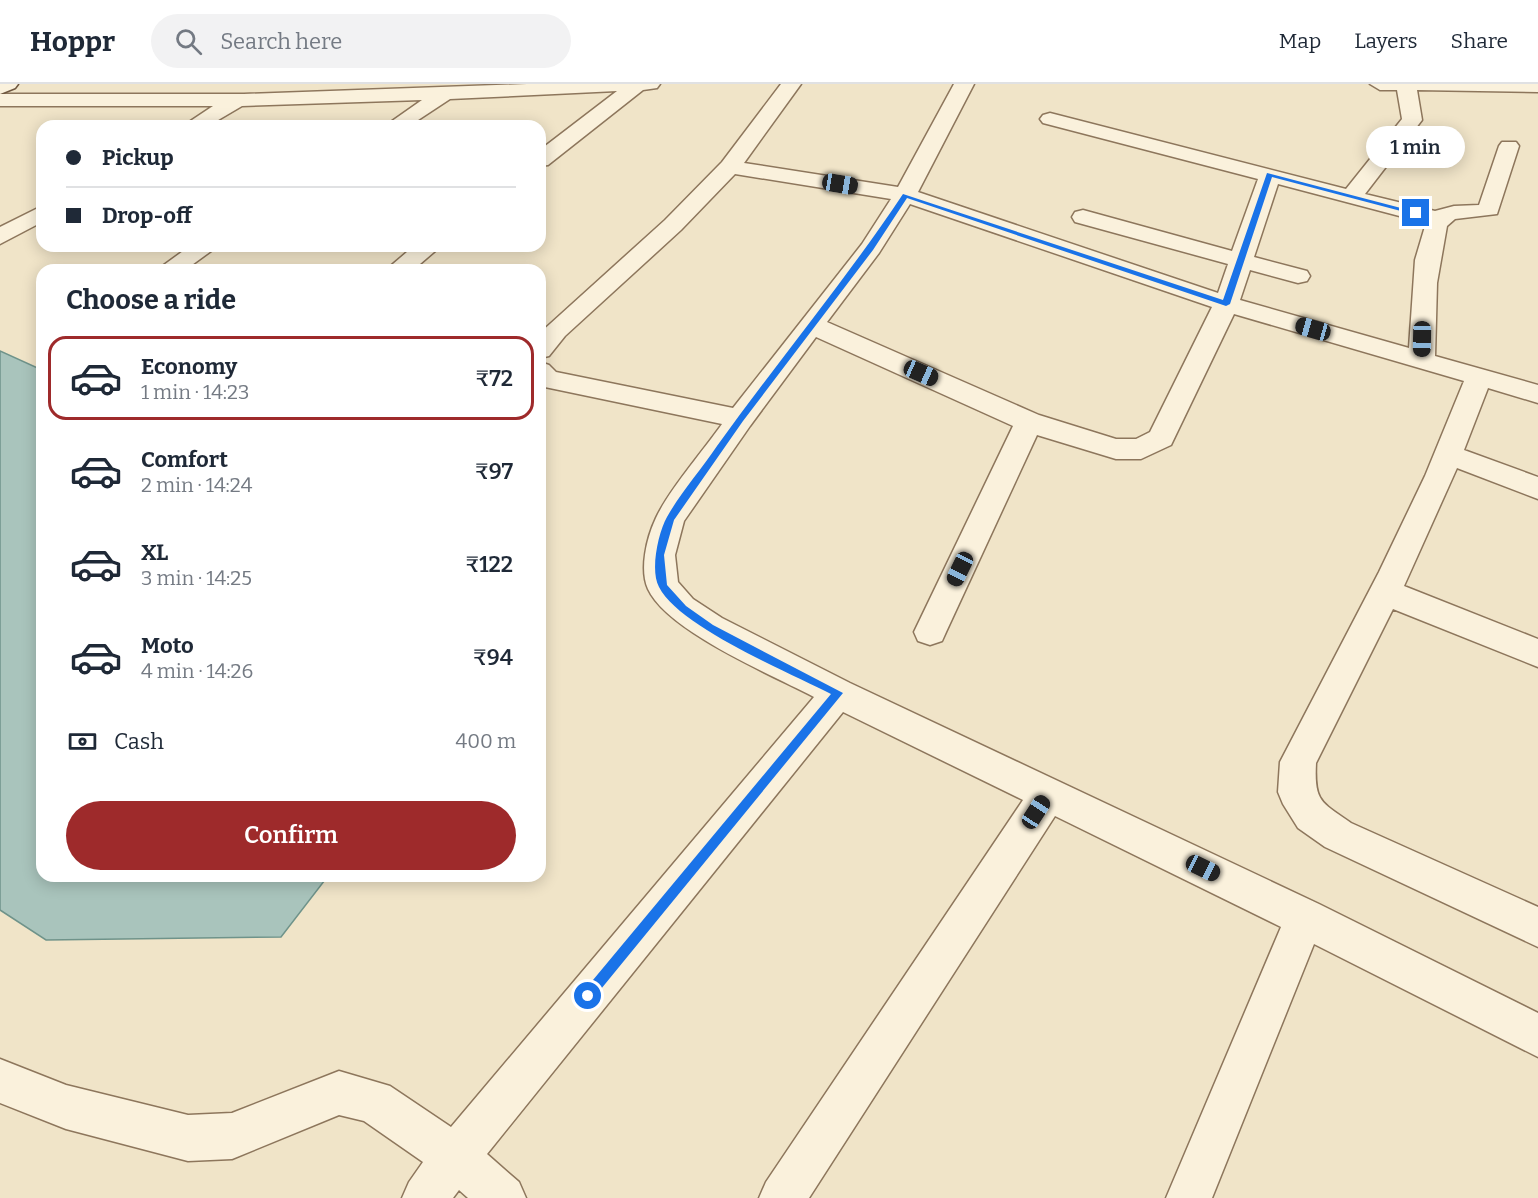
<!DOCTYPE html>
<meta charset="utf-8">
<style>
:root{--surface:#fff;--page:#f2f2f3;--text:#1f2937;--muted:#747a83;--line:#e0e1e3;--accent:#9e2a2b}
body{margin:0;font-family:Bitter,serif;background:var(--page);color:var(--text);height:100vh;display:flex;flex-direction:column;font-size:22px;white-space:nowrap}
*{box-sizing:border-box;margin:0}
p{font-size:20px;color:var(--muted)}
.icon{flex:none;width:33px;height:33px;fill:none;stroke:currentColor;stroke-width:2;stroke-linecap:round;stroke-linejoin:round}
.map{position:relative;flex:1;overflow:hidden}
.sheet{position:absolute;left:36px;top:180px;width:510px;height:618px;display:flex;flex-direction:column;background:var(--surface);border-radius:18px;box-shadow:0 3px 15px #0003}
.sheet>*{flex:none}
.top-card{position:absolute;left:36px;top:36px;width:510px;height:132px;border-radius:18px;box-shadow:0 3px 15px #0003;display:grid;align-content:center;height:132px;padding:0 30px;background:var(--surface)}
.end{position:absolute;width:27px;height:27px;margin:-14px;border:8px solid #1a73e8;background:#fff;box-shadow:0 0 0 3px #fff}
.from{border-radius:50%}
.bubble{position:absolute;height:42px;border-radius:21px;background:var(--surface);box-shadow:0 3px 15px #0003;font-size:20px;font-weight:600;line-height:42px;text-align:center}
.car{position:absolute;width:18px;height:36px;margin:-18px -9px;border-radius:8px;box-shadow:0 0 4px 2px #0007;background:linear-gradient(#222 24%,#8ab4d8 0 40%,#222 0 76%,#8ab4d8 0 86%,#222 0)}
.top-card b{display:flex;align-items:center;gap:21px;height:57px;font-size:22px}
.top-card b+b{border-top:2px solid var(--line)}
.top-card i{width:15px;height:15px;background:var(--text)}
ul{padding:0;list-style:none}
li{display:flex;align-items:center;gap:18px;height:84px;margin:0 12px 9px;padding:0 18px;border:3px solid transparent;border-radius:18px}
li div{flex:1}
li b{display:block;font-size:22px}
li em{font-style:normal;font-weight:600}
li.on{border-color:var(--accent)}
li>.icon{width:54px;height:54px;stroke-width:1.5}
h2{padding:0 30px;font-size:27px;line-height:72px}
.pay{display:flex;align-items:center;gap:15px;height:66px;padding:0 30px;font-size:22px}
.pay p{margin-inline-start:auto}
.action{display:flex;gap:12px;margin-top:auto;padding:12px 30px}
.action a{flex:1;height:69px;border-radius:36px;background:var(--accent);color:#fff;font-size:24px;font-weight:600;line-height:69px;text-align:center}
header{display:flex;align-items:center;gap:36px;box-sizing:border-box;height:84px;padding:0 30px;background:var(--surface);border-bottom:2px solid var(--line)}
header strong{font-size:28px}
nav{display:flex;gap:33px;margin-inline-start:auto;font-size:21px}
.search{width:420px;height:54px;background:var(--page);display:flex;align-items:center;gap:15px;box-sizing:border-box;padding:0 21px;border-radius:33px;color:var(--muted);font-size:22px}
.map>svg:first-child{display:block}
.water{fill:#a9c4bc;stroke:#6f938a;stroke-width:1.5}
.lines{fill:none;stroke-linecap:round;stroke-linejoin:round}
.minor-casing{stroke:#8d765c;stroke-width:3}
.secondary-casing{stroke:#6f573f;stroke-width:3}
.minor{fill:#faf1dc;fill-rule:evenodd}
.secondary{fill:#faf1dc;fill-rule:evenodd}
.route{fill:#1a73e8}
</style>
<header>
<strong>Hoppr</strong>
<div class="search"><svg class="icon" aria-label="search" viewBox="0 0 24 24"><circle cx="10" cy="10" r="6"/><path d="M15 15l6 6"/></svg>Search here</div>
<nav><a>Map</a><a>Layers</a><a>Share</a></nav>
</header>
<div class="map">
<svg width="1538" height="1114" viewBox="0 0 1538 1114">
<rect width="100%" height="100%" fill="#f0e4c8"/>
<path class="water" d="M0 267 42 286V792H328L281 853 46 856 0 826Z"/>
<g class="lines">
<defs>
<path id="minor" d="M527 0H660L657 4 643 6 548 81 540 82V66L617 7 450 15 409 42H385L422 16 242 22 208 42H183L213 22H0V10H244Z
M781 0H801L744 79 898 103 954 0H974L918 108 1218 209 1228 180 1075 138 1072 133 1075 128 1083 126 1232 167 1258 95 1043 39 1040 35 1043 31 1050 29 1346 105 1402 35 1397 6H1380L1370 0H1538V8L1417 6 1422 36 1365 110 1435 127 1454 122 1479 121 1499 62 1502 58H1516L1519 62 1497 130 1455 135 1447 142 1437 199 1435 272 1538 301V319L1488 304 1464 366 1538 393V415L1457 384 1404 502 1538 555V583L1393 525 1316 679C1314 718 1321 718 1351 739L1538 823V863L1325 763 1298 744 1283 720 1278 708 1280 678 1379 488 1425 392 1464 297 1234 230 1171 361 1141 375H1116L1037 351 946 548 942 557 930 561 918 557 914 548 1013 342 816 253 750 342 684 437 675 471 678 498 693 515 722 534 850 599 1319 820 1538 929V973L1314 860 1212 1114H1166L1281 843 1055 732 809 1114H759L766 1098 1023 716 843 628 487 1070 519 1098 526 1114H468L459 1106 453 1114H402L409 1098 423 1078 364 1037 339 1031 232 1075 188 1077 66 1045 0 1019V975L66 1001 188 1031 232 1029 339 987 390 1002 451 1043 814 613C772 591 667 547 648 505 639 485 647 453 656 434 669 406 703 367 722 340L540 302V278L549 281 556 288 733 324 862 160 891 115 735 90 681 146 565 252 549 272 540 274V249L665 136 722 78ZM1278 100 1426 139 1415 176 1409 264 1240 216 1250 186 1298 199 1307 197 1310 192 1307 187 1254 173ZM910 120 1212 223 1150 348 1136 355H1116L1039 331 827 238 879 169Z
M42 122V138L0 160V143Z
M190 162H218L185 186H157Z
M414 162H441L413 186H386Z"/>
<path id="secondary" d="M0 0H18L15 4 0 10Z"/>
</defs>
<use href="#minor" class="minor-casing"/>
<use href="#secondary" class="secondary-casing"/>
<use href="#minor" class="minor"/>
<use href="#secondary" class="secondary"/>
</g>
<path class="route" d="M1267 89 1420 129 1416 131 1272 93 1230 220 1226 222 907 114 873 166 743 337 674 436 664 471 667 501 686 522 713 541 843 609 592 916H583V908L831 610C790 589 679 543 659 503 650 487 658 449 667 433 681 408 701 386 717 362 778 277 845 197 903 110L1223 216Z"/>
</svg>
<i class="end from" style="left:588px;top:912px"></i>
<i class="end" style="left:1416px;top:129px"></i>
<div class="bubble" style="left:1366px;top:42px;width:99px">1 min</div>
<i class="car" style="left:840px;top:100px;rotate:99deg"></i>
<i class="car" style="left:1313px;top:245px;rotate:286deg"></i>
<i class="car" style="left:1422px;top:255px;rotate:181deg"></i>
<i class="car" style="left:921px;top:289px;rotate:114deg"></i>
<i class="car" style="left:960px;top:485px;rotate:206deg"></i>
<i class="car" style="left:1036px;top:728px;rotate:33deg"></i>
<i class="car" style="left:1203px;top:784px;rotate:116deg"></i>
<div class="top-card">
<b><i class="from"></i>Pickup</b>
<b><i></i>Drop-off</b>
</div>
<section class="sheet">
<h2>Choose a ride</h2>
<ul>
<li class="on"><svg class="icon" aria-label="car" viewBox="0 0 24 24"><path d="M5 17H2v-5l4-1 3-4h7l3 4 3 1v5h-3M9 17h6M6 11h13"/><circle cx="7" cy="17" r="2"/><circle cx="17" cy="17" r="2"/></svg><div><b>Economy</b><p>1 min · 14:23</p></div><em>₹72</em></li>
<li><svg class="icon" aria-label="car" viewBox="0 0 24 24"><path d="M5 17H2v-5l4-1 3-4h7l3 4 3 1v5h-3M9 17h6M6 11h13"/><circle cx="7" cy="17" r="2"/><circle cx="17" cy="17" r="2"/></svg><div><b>Comfort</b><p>2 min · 14:24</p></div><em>₹97</em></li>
<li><svg class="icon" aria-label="car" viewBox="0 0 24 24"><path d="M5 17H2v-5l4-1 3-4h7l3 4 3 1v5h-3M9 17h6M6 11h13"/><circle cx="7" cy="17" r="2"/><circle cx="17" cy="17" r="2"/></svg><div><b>XL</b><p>3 min · 14:25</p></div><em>₹122</em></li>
<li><svg class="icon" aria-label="car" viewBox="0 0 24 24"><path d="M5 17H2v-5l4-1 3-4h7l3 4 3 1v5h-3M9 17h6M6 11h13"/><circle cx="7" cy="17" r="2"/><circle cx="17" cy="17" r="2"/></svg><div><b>Moto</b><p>4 min · 14:26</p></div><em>₹94</em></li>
</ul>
<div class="pay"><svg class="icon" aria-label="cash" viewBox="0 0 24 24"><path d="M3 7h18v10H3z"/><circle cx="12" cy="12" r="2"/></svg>Cash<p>400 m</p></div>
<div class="action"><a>Confirm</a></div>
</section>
</div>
